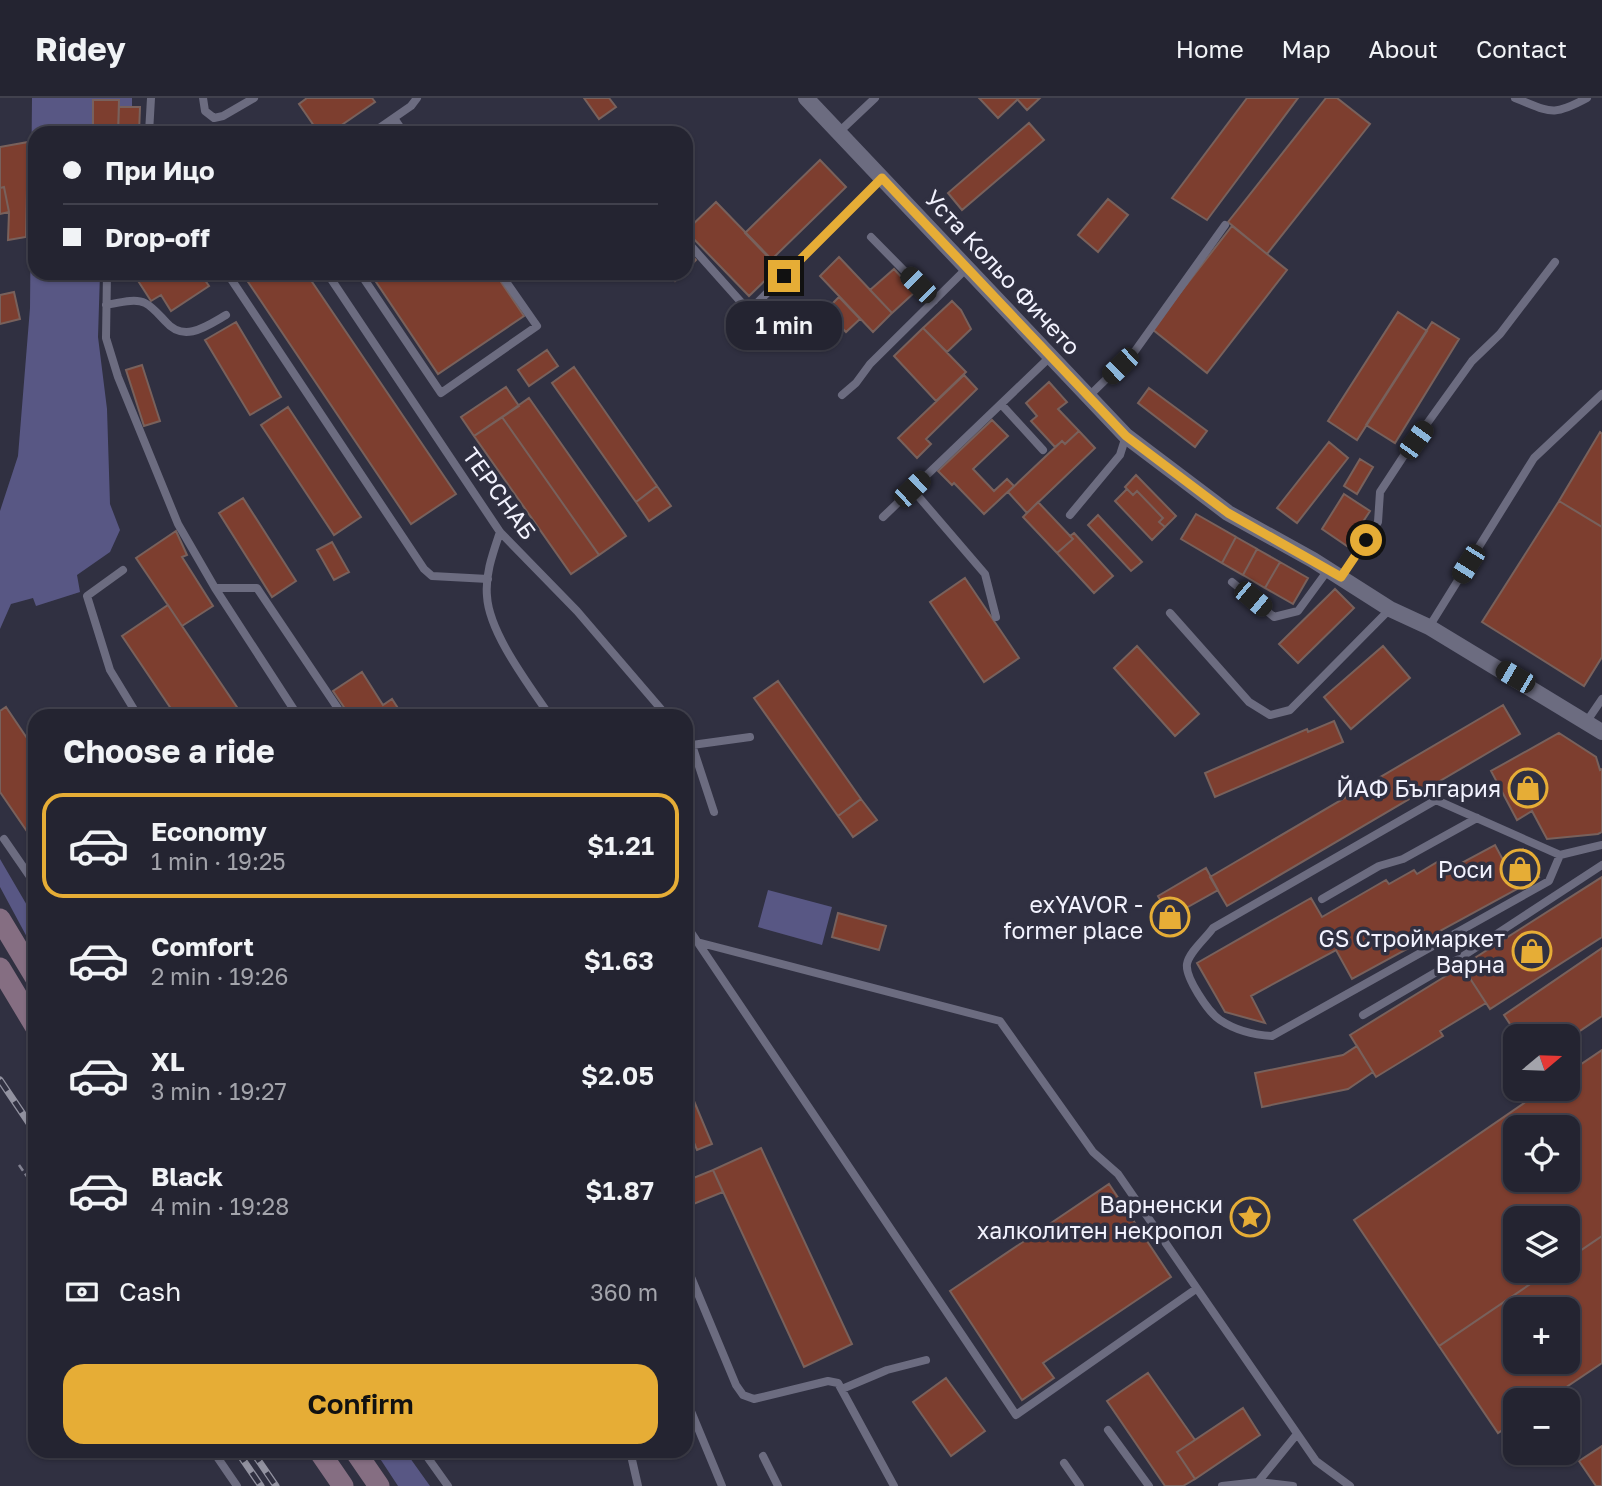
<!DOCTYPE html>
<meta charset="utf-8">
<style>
:root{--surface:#242431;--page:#30303d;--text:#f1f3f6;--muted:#a3a4ab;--line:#41414d;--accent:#e6ad36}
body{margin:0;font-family:"Golos Text",sans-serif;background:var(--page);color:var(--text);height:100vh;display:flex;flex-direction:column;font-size:26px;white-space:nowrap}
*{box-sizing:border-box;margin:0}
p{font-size:23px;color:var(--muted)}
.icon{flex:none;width:38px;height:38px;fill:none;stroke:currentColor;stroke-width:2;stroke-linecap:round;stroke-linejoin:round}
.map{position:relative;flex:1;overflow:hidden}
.details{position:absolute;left:28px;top:611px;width:665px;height:749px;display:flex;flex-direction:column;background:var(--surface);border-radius:21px;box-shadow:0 2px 5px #0004,0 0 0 2px var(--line)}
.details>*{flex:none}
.hud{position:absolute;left:28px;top:28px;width:665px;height:154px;border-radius:21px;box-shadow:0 2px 5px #0004,0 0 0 2px var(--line);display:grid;align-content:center;height:154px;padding:0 35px;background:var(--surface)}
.needle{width:46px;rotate:71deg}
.tools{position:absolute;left:1503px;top:926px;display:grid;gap:14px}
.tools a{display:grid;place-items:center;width:77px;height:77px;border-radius:14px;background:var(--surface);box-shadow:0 2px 5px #0004,0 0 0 2px var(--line);font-size:35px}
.end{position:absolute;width:32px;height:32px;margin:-16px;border:9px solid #e6ad36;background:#111;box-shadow:0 0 0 4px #111}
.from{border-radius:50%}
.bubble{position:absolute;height:49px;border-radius:21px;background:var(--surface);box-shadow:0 2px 5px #0004,0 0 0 2px var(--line);font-size:23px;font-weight:600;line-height:49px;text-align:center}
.car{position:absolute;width:21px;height:42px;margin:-21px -10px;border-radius:9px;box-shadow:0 0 5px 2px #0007;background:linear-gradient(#222 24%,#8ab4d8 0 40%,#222 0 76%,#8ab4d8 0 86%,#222 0)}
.hud b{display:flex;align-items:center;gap:24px;height:66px;font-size:26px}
.hud b+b{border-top:2px solid var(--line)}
.hud i{width:18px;height:18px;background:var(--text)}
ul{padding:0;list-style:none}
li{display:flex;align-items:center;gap:21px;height:105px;margin:0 14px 10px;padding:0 21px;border:4px solid transparent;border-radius:21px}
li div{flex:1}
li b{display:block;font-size:26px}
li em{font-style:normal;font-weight:600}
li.on{border-color:var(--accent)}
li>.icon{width:63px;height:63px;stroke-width:1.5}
h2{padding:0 35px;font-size:32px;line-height:84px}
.pay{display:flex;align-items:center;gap:18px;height:77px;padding:0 35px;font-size:26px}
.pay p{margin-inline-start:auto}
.cta{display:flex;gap:14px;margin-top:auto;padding:14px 35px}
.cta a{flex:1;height:80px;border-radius:21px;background:var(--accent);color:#111;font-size:28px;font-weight:600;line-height:80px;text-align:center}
header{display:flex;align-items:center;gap:42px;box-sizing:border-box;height:98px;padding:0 35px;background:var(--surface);border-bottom:2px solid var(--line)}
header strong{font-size:33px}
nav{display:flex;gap:38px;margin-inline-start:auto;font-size:24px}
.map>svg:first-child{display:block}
.green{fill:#585784}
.building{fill:#7d3e2f;stroke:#78615c;stroke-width:2;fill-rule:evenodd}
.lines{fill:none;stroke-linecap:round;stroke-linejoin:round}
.path{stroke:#828291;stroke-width:2.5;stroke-dasharray:7 3.5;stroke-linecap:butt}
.service{stroke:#6c6c80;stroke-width:8}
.minor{stroke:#6c6c80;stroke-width:16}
.secondary{stroke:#856e82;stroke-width:21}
.rail-casing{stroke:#9292a0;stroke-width:7}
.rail{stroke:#303041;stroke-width:4.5;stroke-dasharray:13;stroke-linecap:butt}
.route{stroke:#e6ad36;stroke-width:9}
.labels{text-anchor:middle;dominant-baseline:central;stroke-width:7;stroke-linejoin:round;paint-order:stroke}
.street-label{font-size:23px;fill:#f2f2fe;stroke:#303041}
.poi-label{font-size:23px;fill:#f2f2fe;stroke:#303041;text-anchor:end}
</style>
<header>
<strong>Ridey</strong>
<nav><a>Home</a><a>Map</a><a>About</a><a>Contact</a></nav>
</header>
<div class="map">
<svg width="1602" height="1388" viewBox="0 0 1602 1388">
<rect width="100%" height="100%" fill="#303041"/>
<path class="green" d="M32 0H132V35H35V175H100L98 239 107 311 110 406 120 432 110 454 77 477 80 494 36 508 33 500 11 506 0 531V413L18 358 30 210Z
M0 761 35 821V854L0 789Z
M768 792 832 809 822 847 758 829Z
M375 1353H405L430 1388H398Z"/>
<path class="building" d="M307 0H372L375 4 330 35H319L299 6Z
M584 0H609L616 9 599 21Z
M979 0H1016L1018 1 998 20Z
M1016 0H1040L1027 12Z
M1247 0H1298L1207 122 1172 100Z
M1326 0H1337L1370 26 1267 156 1228 124Z
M93 2H119L118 35H93Z
M119 9H140L139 35H118Z
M1029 25 1044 42 962 112 948 95Z
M28 44 26 139 8 142 9 114 4 89 0 90V49Z
M820 62 846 89 771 162 745 135Z
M4 89 9 114 0 116V90Z
M1108 101 1128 117 1098 154 1078 137Z
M716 104 779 169 749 198 686 133Z
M1232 128 1287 172 1207 275 1152 231Z
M686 151 696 162 686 172Z
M839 159 892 215 873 234 820 178Z
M894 171 915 194 892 215 870 192Z
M133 175H200L209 188 171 213 161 197 151 203Z
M242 175H306L456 396 411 426Z
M370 175H495L524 218 438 276Z
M668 175H683L675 183Z
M14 194 20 221 0 226V197Z
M839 199 860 221 846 234 825 213Z
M952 203 961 212 971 231 947 254 923 230Z
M1398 214 1427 233 1357 342 1328 323Z
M236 224 281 299 250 317 205 242Z
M1432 224 1459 241 1395 345 1366 327Z
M923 230 966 274 936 303 894 258Z
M547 252 558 268 529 288 518 272Z
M142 267 160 323 144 328 126 272Z
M574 269 657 388 636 404 552 285Z
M964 277 977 291 926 341 931 346 917 360 898 340Z
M1049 284 1067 304 1058 311 1079 333 1065 346 1062 343 1055 349 1031 323 1037 318 1026 305Z
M506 289 519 308 474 338 461 319Z
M1149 290 1207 333 1195 349 1138 305Z
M529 300 626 438 599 457 502 319Z
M288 309 361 419 334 437 261 327Z
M502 319 599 457 571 476 474 338Z
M992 322 1008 338 973 371 994 393 1007 381 1014 388 984 416 954 385 952 387 938 373Z
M1079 333 1095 350 1027 415 1008 394 1062 343 1065 346Z
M1600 334 1602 336V429L1559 403Z
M1329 344 1348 360 1297 425 1277 410Z
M1360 361 1373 369 1357 396 1344 388Z
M1136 377 1176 418 1165 429 1159 424 1163 420 1137 393 1133 397 1125 389Z
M657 388 671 408 649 423 636 404Z
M1127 391 1133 397 1137 393 1163 420 1159 424 1165 429 1152 442 1115 403Z
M1344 396 1370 413 1347 448 1322 431Z
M243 400 296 483 272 499 219 415Z
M1559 403 1602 429V559L1584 588 1482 524Z
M1038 404 1073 441 1057 455 1023 419Z
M1196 416 1236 439 1222 465 1181 441Z
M1098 417 1142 464 1131 473 1088 427Z
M176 433 187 457 182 459 213 508 182 528 136 460Z
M1074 435 1113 478 1094 495 1057 455 1073 441 1070 438Z
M1236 439 1257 451 1243 477 1222 465Z
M332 444 349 474 334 482 317 452Z
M1257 451 1280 464 1265 490 1243 477Z
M1280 464 1308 480 1293 506 1265 490Z
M965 480 1019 560 984 584 930 504Z
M1335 491 1354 510 1298 565 1279 546Z
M168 507 182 528 243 618H176L122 538Z
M1137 548 1199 616 1175 638 1114 570Z
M1383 548 1410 580 1351 631 1324 599Z
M362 574 383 607 392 601 403 618H350L333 593Z
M778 583 861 701 838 718 754 600Z
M1503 607 1520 636 1227 808 1210 779Z
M6 609 35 652V745L0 694V613Z
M1334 623 1343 644 1215 699 1205 675 1307 631 1308 634Z
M1559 635 1596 659 1600 672 1602 671V734L1598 736 1547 741 1532 713 1517 722 1491 673Z
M861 701 877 722 853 739 838 718Z
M1495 747 1503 762 1523 751 1539 779 1352 881 1336 852 1251 898 1265 925 1225 914 1197 865 1311 800 1322 819 1386 782 1389 786 1414 772 1417 776 1439 763 1445 774Z
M1206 770 1218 792 1170 819 1158 798Z
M1602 779V839L1490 911 1462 868Z
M838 815 886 828 879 852 832 839Z
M1602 850V918L1568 941V938H1518L1504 917Z
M1462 868 1486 905 1440 933 1443 938 1376 979 1350 937Z
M1357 948 1373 974 1348 991 1262 1009 1255 975 1343 957Z
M1602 952V1138L1568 1161V1120H1516V1172H1551L1439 1248 1354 1122 1546 990H1568V975ZM1516 1029H1568V1082H1516Z
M686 984 712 1046 697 1052 686 1025Z
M761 1050 852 1246 804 1269 713 1072Z
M713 1072 723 1094 686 1109V1083Z
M1109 1086 1171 1179 1043 1265 1054 1280 1022 1302 950 1193Z
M1602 1138V1265L1547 1302H1516V1323L1498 1335 1439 1248 1551 1172H1568V1161ZM1516 1211H1568V1264H1516Z
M1148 1275 1195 1342 1177 1354 1195 1381 1183 1388H1165L1107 1303Z
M946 1280 985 1333 951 1358 913 1304Z
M1243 1310 1260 1337 1195 1381 1177 1354Z
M1602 1348V1388H1596L1579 1363Z"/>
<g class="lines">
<path class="path" d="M19 1067 35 1090"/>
<path class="service" d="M203 0 205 13 214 20 223 18 254 0
M1515 0C1551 14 1552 19 1587 0
M394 20 404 35
M839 34 875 0
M149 35 151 0
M372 35 411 8 417 0
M871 139 934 203
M691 148 749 213 882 80
M107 175 106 240 118 279 178 426 215 490H257L343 618
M227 175 424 471 432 478 488 481
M327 175 500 434 577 513 667 618
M360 175 441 295 537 228 500 175
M106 207C118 205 135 200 145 205 153 209 160 218 166 224 184 245 207 228 226 217
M842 297 856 285 870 266 967 170
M1089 298 1135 253 1225 127
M1001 306 1043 352
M912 391 985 476 996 519
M1070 417 1120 357 1126 338
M883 419 1051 258
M500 434C493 455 485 476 487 498 489 535 529 587 550 618
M123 472 87 498 110 572 138 618
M1341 479 1378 424 1380 394 1403 359 1472 263 1500 236 1555 164
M1232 484 1274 519 1298 513 1328 472
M215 490 298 618
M1170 515 1249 604 1270 617 1290 612 1390 511
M1429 529 1534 360 1602 296
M1587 623 1602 601
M686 640 692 647 714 714
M692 647 750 639
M4 741 35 786
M1560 757 1549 783 1272 938C1255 937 1235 932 1220 922 1208 914 1185 879 1187 866 1189 854 1206 840 1213 830L1436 702 1560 757 1602 747
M1322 801 1379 768 1403 761 1477 720
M686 827 1016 1317 1196 1191
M697 844 1000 923 1093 1054 1118 1076 1316 1363 1350 1388
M1363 917 1457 862 1602 767
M686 1167 736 1287 743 1297 754 1301 828 1283 838 1285 894 1388
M842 1291 887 1272 926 1262
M688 1306 722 1388
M1108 1332 1149 1388
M213 1353 237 1388
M423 1353 448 1388
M630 1353 638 1388
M763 1358 778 1388
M1064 1365 1080 1388
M1258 1384 1297 1336
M1222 1388 1258 1384 1293 1388"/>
<path class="minor" d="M806 0 1126 338 1228 415 1313 462 1390 511 1429 529 1602 634"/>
<path class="secondary" d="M0 821 35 879
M0 870 35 928
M319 1353 343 1388
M355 1353 379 1388"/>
<defs>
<path id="rail" d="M0 982 35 1034
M237 1353 261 1388
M252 1353 276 1388"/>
</defs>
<use href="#rail" class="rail-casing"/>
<use href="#rail" class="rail"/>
</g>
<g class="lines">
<path class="route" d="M784 178 882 80 1126 338 1228 415 1341 479 1366 442"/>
</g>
<defs>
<symbol id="shop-ring" viewBox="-11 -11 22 22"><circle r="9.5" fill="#303041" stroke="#e6ad36" stroke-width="1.5"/><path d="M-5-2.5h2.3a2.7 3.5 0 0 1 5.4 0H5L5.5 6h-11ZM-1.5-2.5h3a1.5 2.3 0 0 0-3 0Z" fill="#e6ad36"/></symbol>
<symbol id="sight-ring" viewBox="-11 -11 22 22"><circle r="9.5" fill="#303041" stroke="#e6ad36" stroke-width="1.5"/><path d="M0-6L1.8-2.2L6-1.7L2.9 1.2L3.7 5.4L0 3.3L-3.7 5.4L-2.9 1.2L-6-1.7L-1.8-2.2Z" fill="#e6ad36"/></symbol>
</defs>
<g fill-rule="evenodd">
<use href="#shop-ring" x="1506" y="668" width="44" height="44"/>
<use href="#shop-ring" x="1498" y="749" width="44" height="44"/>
<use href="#shop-ring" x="1148" y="797" width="44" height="44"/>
<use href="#shop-ring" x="1510" y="831" width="44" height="44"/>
<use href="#sight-ring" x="1228" y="1097" width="44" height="44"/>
</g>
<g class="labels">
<g class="street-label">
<text transform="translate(1003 174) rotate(47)">Уста Кольо Фичето</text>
<text transform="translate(500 395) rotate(54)">ТЕРСНАБ</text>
</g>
<g class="poi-label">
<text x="1501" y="690">ЙАФ България</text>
<text x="1493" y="771">Роси</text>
<text x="1143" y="806">exYAVOR -<tspan x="1143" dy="26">former place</tspan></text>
<text x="1505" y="840">GS Строймаркет<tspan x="1505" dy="26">Варна</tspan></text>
<text x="1223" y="1106">Варненски<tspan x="1223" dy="26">халколитен некропол</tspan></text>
</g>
</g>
</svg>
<div class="tools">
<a><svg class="needle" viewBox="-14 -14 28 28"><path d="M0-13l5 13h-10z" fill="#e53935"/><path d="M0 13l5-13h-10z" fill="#a3a4ab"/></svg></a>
<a><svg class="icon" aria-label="locate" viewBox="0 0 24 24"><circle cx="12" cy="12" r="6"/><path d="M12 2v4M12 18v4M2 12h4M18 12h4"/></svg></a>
<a><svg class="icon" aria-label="layers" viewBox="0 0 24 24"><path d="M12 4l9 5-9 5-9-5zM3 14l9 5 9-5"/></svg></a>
<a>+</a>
<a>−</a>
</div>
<i class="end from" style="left:1366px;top:442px"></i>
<i class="end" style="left:784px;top:178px"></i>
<div class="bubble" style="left:726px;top:203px;width:116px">1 min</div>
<i class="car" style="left:918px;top:187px;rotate:315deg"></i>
<i class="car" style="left:1120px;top:268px;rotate:226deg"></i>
<i class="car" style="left:1416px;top:342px;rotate:36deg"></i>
<i class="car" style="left:912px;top:391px;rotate:46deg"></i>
<i class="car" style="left:1468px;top:466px;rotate:212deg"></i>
<i class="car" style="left:1253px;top:501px;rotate:130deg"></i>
<i class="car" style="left:1515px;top:579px;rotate:300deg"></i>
<div class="hud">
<b><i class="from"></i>При Ицо</b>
<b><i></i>Drop-off</b>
</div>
<section class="details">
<h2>Choose a ride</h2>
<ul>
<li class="on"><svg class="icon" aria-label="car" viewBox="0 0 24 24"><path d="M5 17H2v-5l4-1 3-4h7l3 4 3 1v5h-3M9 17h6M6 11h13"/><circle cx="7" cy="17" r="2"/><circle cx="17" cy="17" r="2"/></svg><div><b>Economy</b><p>1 min · 19:25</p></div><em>$1.21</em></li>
<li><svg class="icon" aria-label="car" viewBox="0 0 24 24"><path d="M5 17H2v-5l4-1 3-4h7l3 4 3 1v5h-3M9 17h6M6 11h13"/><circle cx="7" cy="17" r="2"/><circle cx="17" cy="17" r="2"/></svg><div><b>Comfort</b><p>2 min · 19:26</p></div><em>$1.63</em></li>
<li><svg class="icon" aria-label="car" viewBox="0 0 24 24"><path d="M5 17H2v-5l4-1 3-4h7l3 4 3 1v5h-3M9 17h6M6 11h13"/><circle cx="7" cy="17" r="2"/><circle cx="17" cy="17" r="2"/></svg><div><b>XL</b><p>3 min · 19:27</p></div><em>$2.05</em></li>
<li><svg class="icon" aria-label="car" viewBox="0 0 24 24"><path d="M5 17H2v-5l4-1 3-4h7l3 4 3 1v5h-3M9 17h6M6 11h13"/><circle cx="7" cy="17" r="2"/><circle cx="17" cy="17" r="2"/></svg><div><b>Black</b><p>4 min · 19:28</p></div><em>$1.87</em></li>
</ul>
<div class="pay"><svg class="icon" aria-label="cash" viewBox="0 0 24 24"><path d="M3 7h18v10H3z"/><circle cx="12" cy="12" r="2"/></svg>Cash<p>360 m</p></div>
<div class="cta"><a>Confirm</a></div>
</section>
</div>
